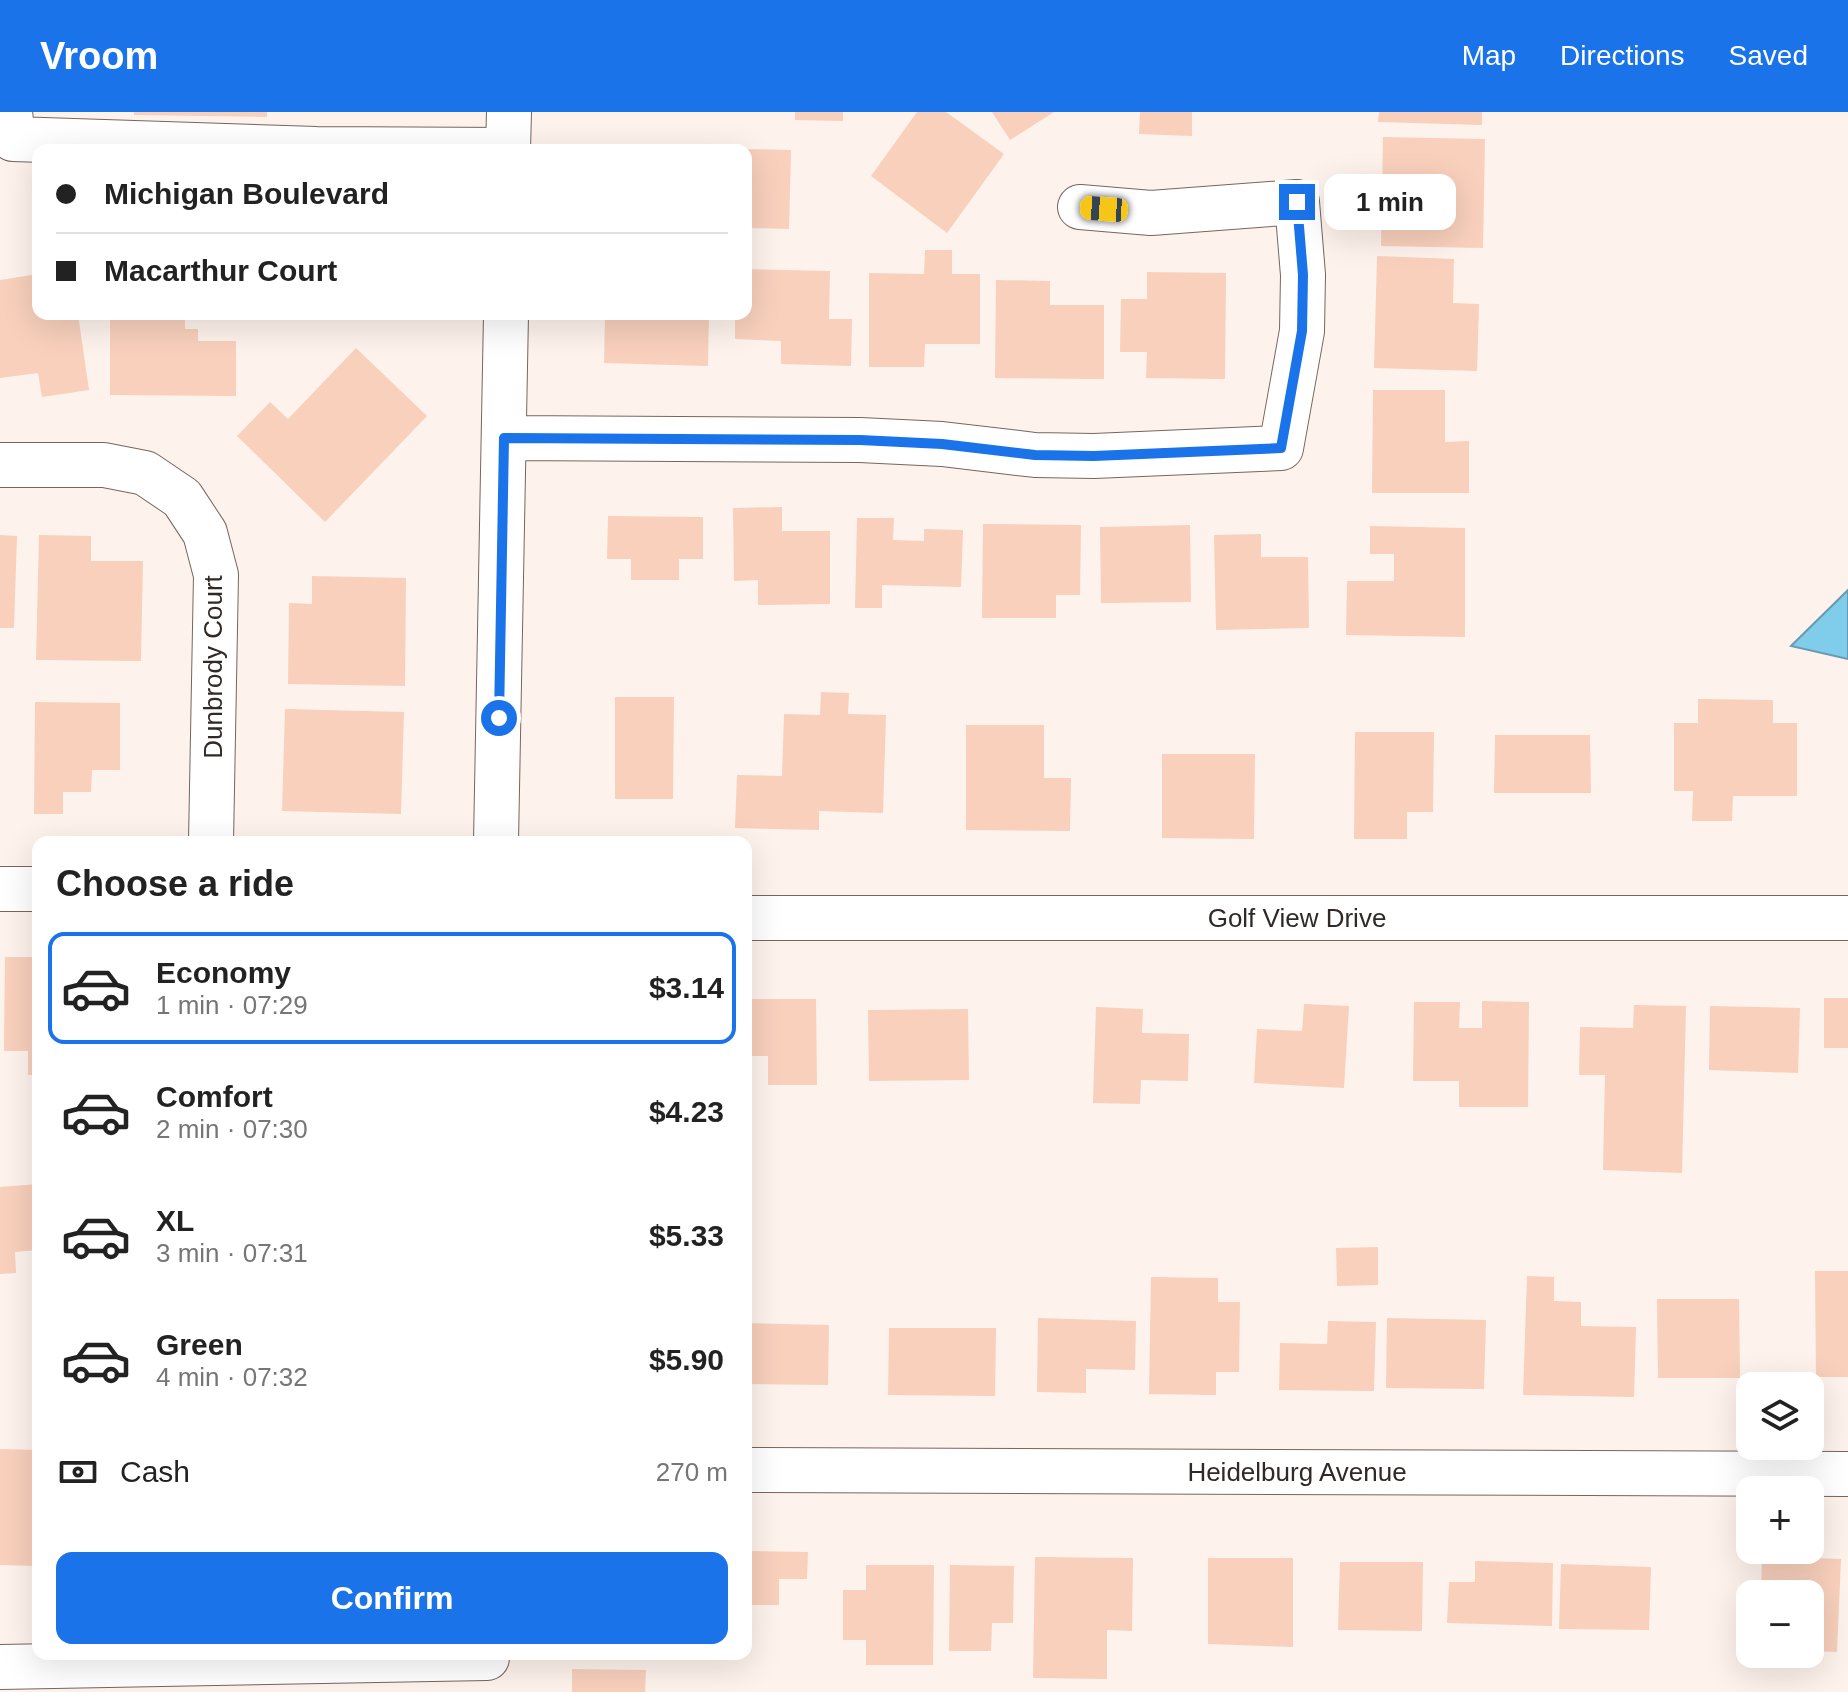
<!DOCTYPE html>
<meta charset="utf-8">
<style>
:root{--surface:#fff;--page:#f2f2f2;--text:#222;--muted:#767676;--line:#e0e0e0;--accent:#1a73e8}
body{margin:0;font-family:Helvetica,sans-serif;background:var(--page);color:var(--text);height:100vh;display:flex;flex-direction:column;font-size:30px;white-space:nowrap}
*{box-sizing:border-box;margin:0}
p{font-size:26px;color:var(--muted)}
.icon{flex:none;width:44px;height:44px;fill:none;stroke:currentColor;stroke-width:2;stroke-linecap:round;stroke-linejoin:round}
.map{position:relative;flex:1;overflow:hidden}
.drawer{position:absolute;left:32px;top:724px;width:720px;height:824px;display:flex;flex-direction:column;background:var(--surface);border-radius:16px;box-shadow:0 8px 32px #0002}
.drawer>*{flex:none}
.top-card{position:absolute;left:32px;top:32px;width:720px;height:176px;border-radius:16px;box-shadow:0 8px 32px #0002;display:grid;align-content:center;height:176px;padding:0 24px;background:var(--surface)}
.controls{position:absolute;left:1736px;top:1260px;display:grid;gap:16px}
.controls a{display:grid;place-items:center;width:88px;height:88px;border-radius:16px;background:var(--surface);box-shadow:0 8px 32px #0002;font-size:40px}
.end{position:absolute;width:36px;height:36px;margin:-18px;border:10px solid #1a73e8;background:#fff;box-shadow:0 0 0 4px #fff}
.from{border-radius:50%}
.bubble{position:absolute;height:56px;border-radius:16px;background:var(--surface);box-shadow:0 8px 32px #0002;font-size:26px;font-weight:700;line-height:56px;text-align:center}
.car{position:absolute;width:24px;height:48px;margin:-24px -12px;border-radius:10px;box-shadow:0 0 6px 2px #0007;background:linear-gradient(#f5c518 24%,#345 0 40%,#f5c518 0 76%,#345 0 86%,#f5c518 0)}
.top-card b{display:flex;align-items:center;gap:28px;height:76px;font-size:30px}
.top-card b+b{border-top:2px solid var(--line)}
.top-card i{width:20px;height:20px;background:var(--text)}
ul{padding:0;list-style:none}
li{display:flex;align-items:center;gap:24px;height:112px;margin:0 16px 12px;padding:0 8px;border:4px solid transparent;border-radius:16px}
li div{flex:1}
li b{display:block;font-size:30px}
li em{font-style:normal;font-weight:700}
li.current{border-color:var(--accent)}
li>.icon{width:72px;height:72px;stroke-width:1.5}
h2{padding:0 24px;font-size:36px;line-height:96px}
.pay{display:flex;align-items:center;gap:20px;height:88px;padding:0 24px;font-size:30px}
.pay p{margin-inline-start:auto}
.action{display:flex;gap:16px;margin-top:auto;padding:16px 24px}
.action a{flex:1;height:92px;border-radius:16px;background:var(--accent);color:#fff;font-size:32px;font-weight:700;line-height:92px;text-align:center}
header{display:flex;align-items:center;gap:48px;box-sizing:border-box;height:112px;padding:0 40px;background:var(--accent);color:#fff}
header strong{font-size:38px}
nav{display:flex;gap:44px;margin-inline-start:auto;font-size:28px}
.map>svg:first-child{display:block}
.water{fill:#80cceb;stroke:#689bb0;stroke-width:2}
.building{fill:#f8d0bc}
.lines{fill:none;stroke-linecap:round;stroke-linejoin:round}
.minor-casing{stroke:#76665e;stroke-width:46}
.minor{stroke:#fff;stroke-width:44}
.route{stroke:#1a73e8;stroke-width:10}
.labels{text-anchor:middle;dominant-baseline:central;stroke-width:6;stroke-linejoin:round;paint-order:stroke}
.street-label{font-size:26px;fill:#302926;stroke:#fff}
</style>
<header>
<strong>Vroom</strong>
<nav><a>Map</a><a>Directions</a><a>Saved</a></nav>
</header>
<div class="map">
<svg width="1848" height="1580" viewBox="0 0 1848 1580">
<rect width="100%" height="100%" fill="#fef2ec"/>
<path class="water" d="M1848 478V547L1791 534Z"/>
<path class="building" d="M134 0H267V5L134 3Z
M795 0H843V9L795 8Z
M917 0H946L1004 42 947 121 871 64Z
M992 0H1054L1010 28Z
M1140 0H1192V24L1139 22Z
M1379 0H1482V13L1378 10Z
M1383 25 1485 27 1483 136 1381 134Z
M746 37 791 38 789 117 746 116Z
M925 138H952V162H980V232H925L924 255H869V161L924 162Z
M1377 144 1454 147 1453 191 1479 192 1477 259 1374 256Z
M746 157 830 159 829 207H852L851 254 781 252V229L735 227V202H746Z
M1147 160 1226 161 1225 267 1146 266 1147 240H1120L1121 187H1147Z
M38 162V202H78L89 278 42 285 38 261 0 266V168Z
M996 168 1050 169V193H1104V267L995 266Z
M110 202H185V217H198V229H236V284L110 283Z
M605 202H709L708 254 604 251Z
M356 236 427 304 325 410 237 324 270 290 288 307Z
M1373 278H1445V330L1469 329V381H1372Z
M782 395V419H830V492L758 493V468L734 469 733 396Z
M608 404 703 405V447H679V468H631V447H607Z
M857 406H894L893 428 924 429V417L963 418 961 475 882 473V496H855Z
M983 412 1081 413 1080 483H1056V506H982Z
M1190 413 1191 490 1101 491 1100 415Z
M1370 414 1465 416V525L1346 523 1347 469H1394V442H1370Z
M1261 422V445H1308L1309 516 1216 518 1214 423Z
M0 423 17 424 14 516H0Z
M39 423 91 424V449H143L141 549 36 548Z
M312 464 406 466 405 574 288 572 289 491 312 492Z
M821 580 849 581 848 602 886 603 883 701 819 699V718L735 716 737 663 782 664 784 602 820 603Z
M615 585H674L673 687H615Z
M1698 587 1773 588V611H1797V684H1733L1732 709H1692L1693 679H1674V611H1698Z
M35 590 120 591V658H92L91 680H63V702H34Z
M285 597 404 600 401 702 282 699Z
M966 613H1044V666H1071L1070 719 966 718Z
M1355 620H1434L1433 700H1407V727H1354Z
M1495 623H1590L1591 681H1494Z
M1162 642H1255L1254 727 1162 726Z
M5 845H38V963H28V939H4Z
M1824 886H1848V936H1824Z
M746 887H816L817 973H768V944H746Z
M1482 889 1529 890 1528 995H1459V969H1413L1414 890H1460L1459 916H1482Z
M1304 892 1349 894 1344 976 1254 971 1257 917 1302 919Z
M1634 893 1686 894 1682 1061 1603 1058 1605 963H1579L1580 915 1633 916Z
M1710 894 1800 896 1798 961 1709 958Z
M1096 895 1143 897 1142 921 1189 922 1188 969 1141 968 1140 992 1093 991Z
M968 897 969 968 869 969 868 898Z
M38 1072V1138L15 1140 16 1161 0 1162V1075Z
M1378 1135V1173L1337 1174 1336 1136Z
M1815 1159H1848V1265H1816Z
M1527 1164 1554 1165V1189L1581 1190V1214L1636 1215 1634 1285 1523 1283Z
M1151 1165 1218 1166V1190H1240L1239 1260H1216V1283L1149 1282Z
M1657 1187H1739L1740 1266H1658Z
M1038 1206 1136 1209 1135 1258 1086 1257V1281L1037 1280Z
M1387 1206 1486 1208 1484 1277 1386 1276Z
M1328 1209 1376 1210 1374 1279 1279 1278 1280 1231 1327 1232Z
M746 1211 829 1213 828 1273 746 1272Z
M889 1216H996L995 1284 888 1283Z
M0 1337 38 1338V1473H35V1454L0 1453Z
M746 1439 808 1440 807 1467H779V1493H746Z
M1762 1444 1841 1447 1837 1540 1810 1539V1482H1761Z
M1035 1445 1133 1446 1132 1519 1107 1518V1567L1033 1566Z
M1208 1446H1293V1535L1208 1532Z
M1475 1449 1553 1451 1552 1514 1447 1511 1449 1470H1475Z
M1340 1450H1423L1422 1519 1338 1518Z
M1561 1452 1651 1455 1649 1518 1559 1517Z
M866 1453H934L933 1553H866V1528H843V1478H866Z
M950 1453 1014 1454 1013 1511H992L991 1539H949Z
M572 1557 646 1558 645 1580H572Z"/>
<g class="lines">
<defs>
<path id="minor" d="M10 0 13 27 316 37 508 38
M508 38 509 0
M504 326 860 328 942 332 1035 343 1094 344 1281 336 1302 219 1303 163 1297 90 1151 101 1080 95
M0 353H104L145 361 182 386 205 421 216 463 211 730
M496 730 506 202
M0 777H38
M746 806H1848
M746 1358 1848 1362
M0 1555 487 1546"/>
</defs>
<use href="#minor" class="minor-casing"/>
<use href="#minor" class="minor"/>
</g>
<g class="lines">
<path class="route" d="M499 606 504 326 860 328 942 332 1035 343 1094 344 1281 336 1302 219 1303 163 1297 90"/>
</g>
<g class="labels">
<g class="street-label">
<text transform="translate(213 555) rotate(-90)">Dunbrody Court</text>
<text x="1297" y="806">Golf View Drive</text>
<text x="1297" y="1360">Heidelburg Avenue</text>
</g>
</g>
</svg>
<div class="controls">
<a><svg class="icon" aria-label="layers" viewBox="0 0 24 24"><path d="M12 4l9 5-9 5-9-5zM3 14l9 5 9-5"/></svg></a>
<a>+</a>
<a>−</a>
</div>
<i class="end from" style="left:499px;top:606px"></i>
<i class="end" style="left:1297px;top:90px"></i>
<div class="bubble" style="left:1324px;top:62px;width:132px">1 min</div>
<i class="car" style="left:1104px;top:97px;rotate:274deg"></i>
<div class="top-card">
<b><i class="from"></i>Michigan Boulevard</b>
<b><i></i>Macarthur Court</b>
</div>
<section class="drawer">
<h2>Choose a ride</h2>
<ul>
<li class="current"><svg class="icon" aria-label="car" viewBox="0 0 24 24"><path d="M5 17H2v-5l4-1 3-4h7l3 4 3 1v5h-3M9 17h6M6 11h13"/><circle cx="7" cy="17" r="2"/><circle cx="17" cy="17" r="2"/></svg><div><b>Economy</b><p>1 min · 07:29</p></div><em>$3.14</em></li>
<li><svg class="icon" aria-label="car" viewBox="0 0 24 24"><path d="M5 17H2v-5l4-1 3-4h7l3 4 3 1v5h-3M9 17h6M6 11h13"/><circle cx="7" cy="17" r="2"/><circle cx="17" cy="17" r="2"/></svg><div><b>Comfort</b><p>2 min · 07:30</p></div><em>$4.23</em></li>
<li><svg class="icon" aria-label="car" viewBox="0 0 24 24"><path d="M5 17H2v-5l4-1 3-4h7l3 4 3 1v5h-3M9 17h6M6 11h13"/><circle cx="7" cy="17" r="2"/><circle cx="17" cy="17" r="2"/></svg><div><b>XL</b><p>3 min · 07:31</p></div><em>$5.33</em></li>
<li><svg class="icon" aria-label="car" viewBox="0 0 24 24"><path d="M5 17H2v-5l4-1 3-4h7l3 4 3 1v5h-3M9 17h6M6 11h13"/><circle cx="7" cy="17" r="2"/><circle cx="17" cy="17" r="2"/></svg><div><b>Green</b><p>4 min · 07:32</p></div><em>$5.90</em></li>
</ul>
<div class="pay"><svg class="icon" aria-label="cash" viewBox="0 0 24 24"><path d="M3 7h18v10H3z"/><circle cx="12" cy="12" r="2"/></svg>Cash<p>270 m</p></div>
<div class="action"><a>Confirm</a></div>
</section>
</div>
